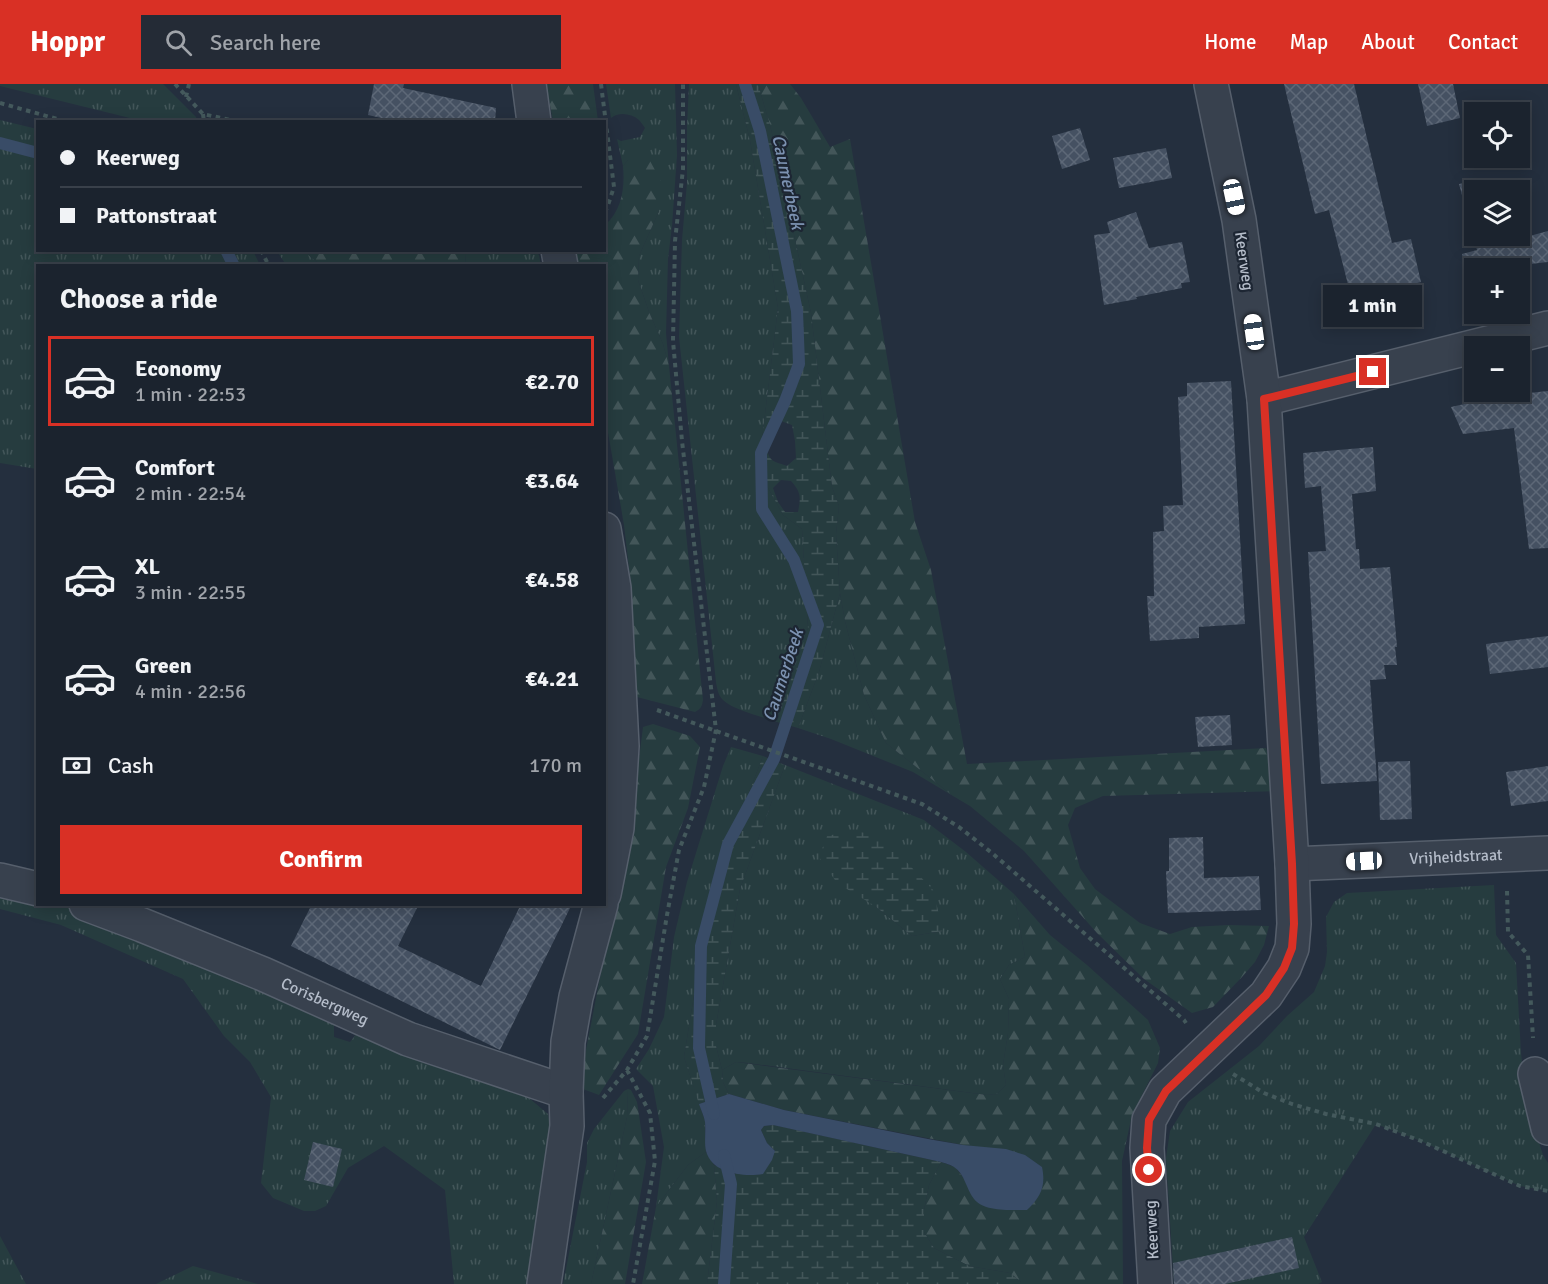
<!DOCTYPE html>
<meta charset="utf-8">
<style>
:root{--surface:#1b232e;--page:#242b36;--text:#f1f3f6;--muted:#a0a4aa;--line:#39404a;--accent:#d93025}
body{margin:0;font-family:Signika,sans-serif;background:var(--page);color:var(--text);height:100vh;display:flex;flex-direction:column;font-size:22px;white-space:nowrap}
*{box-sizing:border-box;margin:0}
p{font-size:20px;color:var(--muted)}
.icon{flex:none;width:33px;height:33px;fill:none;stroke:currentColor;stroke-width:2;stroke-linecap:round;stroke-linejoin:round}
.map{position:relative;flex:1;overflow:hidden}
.side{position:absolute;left:36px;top:180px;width:570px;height:642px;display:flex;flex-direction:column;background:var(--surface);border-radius:0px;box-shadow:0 3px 15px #0003,0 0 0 2px var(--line)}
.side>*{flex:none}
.top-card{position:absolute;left:36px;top:36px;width:570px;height:132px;border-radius:0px;box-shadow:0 3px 15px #0003,0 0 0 2px var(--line);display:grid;align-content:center;height:132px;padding:0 24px;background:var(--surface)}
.controls{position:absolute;left:1464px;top:18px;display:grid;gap:12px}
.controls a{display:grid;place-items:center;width:66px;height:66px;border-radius:0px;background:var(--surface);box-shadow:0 3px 15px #0003,0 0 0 2px var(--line);font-size:30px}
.end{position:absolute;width:27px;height:27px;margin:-14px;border:8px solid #d93025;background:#fff;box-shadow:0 0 0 3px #fff}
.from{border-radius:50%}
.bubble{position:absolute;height:42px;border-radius:0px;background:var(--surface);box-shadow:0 3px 15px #0003,0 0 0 2px var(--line);font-size:20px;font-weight:700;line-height:42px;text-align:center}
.car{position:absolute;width:18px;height:36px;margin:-18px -9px;border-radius:8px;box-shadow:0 0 4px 2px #0007;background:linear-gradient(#fff 24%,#345 0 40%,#fff 0 76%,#345 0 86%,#fff 0)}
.top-card b{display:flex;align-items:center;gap:21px;height:57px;font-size:22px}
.top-card b+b{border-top:2px solid var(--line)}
.top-card i{width:15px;height:15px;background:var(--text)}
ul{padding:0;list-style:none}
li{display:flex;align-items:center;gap:18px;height:90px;margin:0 12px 9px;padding:0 12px;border:3px solid transparent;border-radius:0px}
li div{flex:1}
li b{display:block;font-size:22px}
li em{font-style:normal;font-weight:700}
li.current{border-color:var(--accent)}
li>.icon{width:54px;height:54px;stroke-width:1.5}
h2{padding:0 24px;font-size:27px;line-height:72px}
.pay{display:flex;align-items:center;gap:15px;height:66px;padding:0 24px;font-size:22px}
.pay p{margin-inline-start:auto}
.button{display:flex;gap:12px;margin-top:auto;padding:12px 24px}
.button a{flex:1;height:69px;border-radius:0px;background:var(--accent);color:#fff;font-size:24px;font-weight:700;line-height:69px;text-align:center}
header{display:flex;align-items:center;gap:36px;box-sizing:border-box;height:84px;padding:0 30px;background:var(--accent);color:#fff}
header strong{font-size:28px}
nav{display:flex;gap:33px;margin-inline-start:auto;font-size:21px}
.search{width:420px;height:54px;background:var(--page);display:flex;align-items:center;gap:15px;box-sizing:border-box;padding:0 21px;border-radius:0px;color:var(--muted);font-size:22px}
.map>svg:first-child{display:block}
.grass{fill:url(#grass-tufts);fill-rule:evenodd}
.forest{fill:url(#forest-firs)}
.wetland{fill:url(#wetland-marsh);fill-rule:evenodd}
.water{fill:#394c67}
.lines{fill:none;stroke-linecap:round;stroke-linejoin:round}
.stream{stroke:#394c67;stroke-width:12}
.building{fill:url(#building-cross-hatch)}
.minor-casing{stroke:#565f6c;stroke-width:36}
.path{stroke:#44595c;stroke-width:4;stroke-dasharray:4.5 4.5;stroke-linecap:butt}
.minor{stroke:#38414e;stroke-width:33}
.route{stroke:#d93025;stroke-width:8}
.labels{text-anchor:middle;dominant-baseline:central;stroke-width:4.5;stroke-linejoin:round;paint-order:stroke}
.street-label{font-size:16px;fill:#b4bcc9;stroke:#1d2633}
.water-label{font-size:18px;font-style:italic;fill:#7c92b1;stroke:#1d2633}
</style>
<header>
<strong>Hoppr</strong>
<div class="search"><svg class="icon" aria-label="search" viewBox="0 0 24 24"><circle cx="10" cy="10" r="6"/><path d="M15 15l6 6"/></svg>Search here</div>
<nav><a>Home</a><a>Map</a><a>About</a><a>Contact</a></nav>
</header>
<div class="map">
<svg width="1548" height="1200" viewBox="0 0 1548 1200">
<defs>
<pattern id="grass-tufts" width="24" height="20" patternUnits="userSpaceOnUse" patternTransform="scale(1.5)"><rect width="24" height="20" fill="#263c3f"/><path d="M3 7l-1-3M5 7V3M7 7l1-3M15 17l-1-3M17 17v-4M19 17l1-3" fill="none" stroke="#435659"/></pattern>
<pattern id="forest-firs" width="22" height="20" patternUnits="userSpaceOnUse" patternTransform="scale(1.5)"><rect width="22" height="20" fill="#263c3f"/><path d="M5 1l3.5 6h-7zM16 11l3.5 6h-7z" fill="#435659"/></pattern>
<pattern id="wetland-marsh" width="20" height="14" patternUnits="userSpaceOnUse" patternTransform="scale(1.5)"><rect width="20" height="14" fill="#263c3f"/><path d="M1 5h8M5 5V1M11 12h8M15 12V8" fill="none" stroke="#435659"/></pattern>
<pattern id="building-cross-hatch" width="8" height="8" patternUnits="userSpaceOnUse" patternTransform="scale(1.5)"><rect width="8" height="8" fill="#455162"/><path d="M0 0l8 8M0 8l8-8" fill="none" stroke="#5d6877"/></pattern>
</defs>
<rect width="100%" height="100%" fill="#242f3e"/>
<path class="grass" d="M0 0H163L196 33 197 37H142L0 2Z
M606 0H675L677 71 672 142 668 175 666 249 669 282 663 260 649 228 638 196 639 172 659 127 628 76 623 82 617 55 621 57 640 53 645 44C643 41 641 38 639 36 631 29 618 28 611 34Z
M689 0H736L750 56 778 224 761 363 766 400 783 431 802 445 808 544 777 638C761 632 735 627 723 616 718 611 717 604 716 598L679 253 682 156 687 99V42Z
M0 36 37 45 38 166 253 167 260 181 38 182 37 385 0 379Z
M277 167H304L318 179 325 181H286Z
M464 167H535L539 171 541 181H465L466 168Z
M840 509 845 537 864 611 886 659 953 712 913 688 831 655 798 644 819 588Z
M731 663 763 672 715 797 705 843 684 973 705 1037 706 1068 688 1081 656 1123 664 1063 653 1002 636 985 649 965 664 933 674 853 687 798 723 682Z
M785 681 924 736 966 768 1014 810 1025 873 1009 881 1000 895 1009 915 1008 949 1003 981 1006 1001 997 1010 987 1011 748 979 736 978 722 986 716 962V941L740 805ZM875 822 943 847 912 852Z
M1494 801 1496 851 1516 879 1521 969 1523 986 1536 1049 1543 1071 1548 1079V1107L1520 1102 1421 1057 1376 1040 1304 1153 1322 1198 1318 1200H1174L1166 1074 1170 1047 1188 1018 1259 962 1287 932 1314 908 1325 882 1327 868 1326 833 1334 818 1347 809Z
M0 803 38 820 66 821 109 835 334 939V953L350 958 358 948 523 1009 548 1030 556 1071 532 1200H454L445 1106 384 1062 348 1084 326 1122 315 1127H304L273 1114 261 1099 271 1013 250 978 224 952 183 895 61 841 0 825Z
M628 1005 627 1033 591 1200H563L587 1078V1059L594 1045 624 1007Z
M0 1152 26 1200H0Z
M193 1182 258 1200H156Z"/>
<path class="forest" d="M546 0H593L598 37H553Z
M758 0H790L801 14 830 63 850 55 915 438 931 486 967 680 1266 664 1272 683 1277 707 1103 712 1075 724 1068 741 1080 784 1095 805 1140 839 1170 850 1192 843 1228 841 1269 842 1264 861 1255 878 1242 893 1213 923 1192 929 1144 895 1097 849 1024 767 970 722 953 712 886 659 864 611 845 537 840 509 836 450 839 422 832 403 811 229 771 45Z
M636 73 650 77 661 97 659 127 639 172 638 196 649 228 663 260 669 282 703 616C702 622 701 625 695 628L633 612 631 501 624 441 605 331 604 182 578 181 575 167 604 166 605 141C622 126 625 104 623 82L628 76Z
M304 167H464L466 168 465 181H325L318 179Z
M653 640 690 652 700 663 688 724 666 783 638 950 599 1011 583 1005 580 997 633 723 643 643Z
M1014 810 1050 851 1087 881 1148 936 1160 964 1158 979 1132 1031 1122 1077 1123 1200H1021V1198L1010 1189 969 1182 934 1164 924 1148V1126L929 1101 941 1078 955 1083 963 1093 975 1116 963 1061 784 1026 729 1010 723 998 722 986 736 978 987 1011 997 1010 1006 1001 1003 981 1008 949 1009 915 1000 895 1009 881 1025 873Z
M628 1005 631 1006 637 1018 646 1078 625 1200H591L627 1033Z
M706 1068 714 1081 717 1117 707 1200H642L656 1123 688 1081Z"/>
<path class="wetland" d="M736 0H758L771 45 811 229 832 403 839 422 836 450 840 509 819 588 798 644 777 638 808 544 802 445 783 431 766 400 761 363 778 224 750 56ZM778 336 792 341 795 357 796 374 787 382C783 380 776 379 772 376 763 367 768 351 771 340ZM781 396 791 397C801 408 801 413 798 428H785L778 418 773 404Z
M763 672 785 681 740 805 716 941V962L722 986 723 998 729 1010 699 1020 684 973 705 843 715 797Z
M851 747 866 749 896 767 933 806 943 847 912 852 875 822 837 799 819 773 827 752Z
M774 1041 941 1078 929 1101 924 1126V1148L934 1164 969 1182 1010 1189 1021 1198V1200H707L717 1117 714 1081 735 1090 775 1067 767 1059 761 1046 764 1042Z"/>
<path class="water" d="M729 1010 784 1026 928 1055 963 1061 1006 1065 1025 1071 1042 1083C1046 1102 1041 1113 1027 1126 1012 1126 984 1128 974 1115 966 1105 965 1090 954 1083 951 1081 945 1079 941 1078L773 1041 764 1042 761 1046 767 1059 775 1067 772 1076 763 1090C744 1093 712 1090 706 1067 704 1058 706 1048 705 1038 704 1032 701 1026 699 1020Z"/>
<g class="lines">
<path class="stream" d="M0 59 38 69
M226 166 234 182
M714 1030 699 964 701 862 728 760 774 675 818 541 794 476 762 425 761 369 785 317 799 280 797 227 760 47 745 0
M724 1071 731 1100 724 1200"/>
</g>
<path class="building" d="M374 0H404L403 4 496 24 495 38H399L368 31Z
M1284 0H1354L1392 159 1411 155 1421 198 1382 208 1385 226 1356 232 1329 126 1315 130Z
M1418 0H1453L1460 34 1427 42Z
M1080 44 1090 76 1062 85 1052 52Z
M1166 64 1172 94 1119 104 1113 74Z
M1492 94 1494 106H1474V152H1501L1503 159 1548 147V178L1506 183 1507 184H1474V187L1465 188 1462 170 1477 166 1459 100Z
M1136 128 1149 164 1182 158 1190 198 1181 199 1182 204 1136 213 1137 215 1104 221 1094 151 1110 149 1107 138Z
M1231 297 1245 540 1199 543V554L1150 557 1147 512H1154L1153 448 1164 447 1163 422 1183 421 1178 313 1187 312V299Z
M1548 307V464L1529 465 1514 344 1463 350 1451 323 1500 312Z
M1373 363 1376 407 1352 410 1356 465H1359L1360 485 1390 483 1397 563H1395L1397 581H1384L1386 595 1370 596 1377 697 1321 700 1308 468 1326 467 1321 402 1305 404 1303 369Z
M1548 552V583L1490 590 1486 560Z
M1230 631 1232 661 1198 663 1195 633Z
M1410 677 1412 735 1380 736 1378 678Z
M1548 682V717L1511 722 1506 688Z
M1203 753 1204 794 1259 792 1261 826 1168 829 1166 787H1169V754Z
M312 820H419L398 862 481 902 521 820H572L500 966 291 862Z
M313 1058 342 1065 333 1103 304 1096Z
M1292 1153 1299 1184 1225 1200H1174L1173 1179Z"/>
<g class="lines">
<defs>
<g id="minor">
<path d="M529 0 534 38"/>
<path d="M558 166 561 182"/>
<path d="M1264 315 1548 244"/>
<path d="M604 445 614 504 622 662 617 744 604 810"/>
<path id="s1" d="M1292 780 1548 769"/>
<path d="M0 796 38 805"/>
<path id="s2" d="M86 820 142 841 263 890 408 955 566 1008"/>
<path d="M1535 990 1548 1044"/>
<path d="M544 1200 567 1042 566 1008 568 958 576 913 601 820"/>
<path d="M1155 1200 1147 1064 1149 1036 1165 1007 1266 911 1284 884 1292 864 1294 840 1292 780 1264 315 1239 136 1211 0"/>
</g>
</defs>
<use href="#minor" class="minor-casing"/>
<path class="path" d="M175 0 203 30 239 38
M601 0 614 103 607 124 604 128
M186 13 189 0
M0 19 68 38
M203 30 204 38
M261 166 269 182
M657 626 922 720 959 743 992 769 1184 936 1186 939
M1507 807 1508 848 1528 871 1533 954
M627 986 650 1029 655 1077 633 1200
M1233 990 1264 1009 1292 1020 1326 1030 1376 1040 1421 1057 1520 1102 1548 1107
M603 1014 627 986 647 952 667 831 679 766 704 703 716 646 682 357 673 257 675 157 683 85V0"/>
<use href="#minor" class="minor"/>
</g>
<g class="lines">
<path class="route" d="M1149 1086 1147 1064 1149 1036 1166 1007 1266 911 1284 884 1292 864 1294 840 1292 780 1264 315 1373 288"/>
</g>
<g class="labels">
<g class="street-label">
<text transform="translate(1244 177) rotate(82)">Keerweg</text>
<text stroke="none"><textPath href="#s1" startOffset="164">Vrijheidstraat</textPath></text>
<text stroke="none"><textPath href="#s2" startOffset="258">Corisbergweg</textPath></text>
<text transform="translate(1152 1146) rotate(-93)">Keerweg</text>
</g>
<g class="water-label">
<text transform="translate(788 98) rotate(78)">Caumerbeek</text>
<text transform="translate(783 591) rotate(-72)">Caumerbeek</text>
</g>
</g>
</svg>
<div class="controls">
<a><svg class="icon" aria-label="locate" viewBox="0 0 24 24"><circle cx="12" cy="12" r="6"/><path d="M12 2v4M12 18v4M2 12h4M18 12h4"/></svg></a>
<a><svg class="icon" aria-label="layers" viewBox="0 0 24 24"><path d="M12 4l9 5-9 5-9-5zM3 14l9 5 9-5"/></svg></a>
<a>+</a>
<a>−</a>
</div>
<i class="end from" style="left:1149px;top:1086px"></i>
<i class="end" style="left:1373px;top:288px"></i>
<div class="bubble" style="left:1323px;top:201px;width:99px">1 min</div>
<i class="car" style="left:1234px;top:113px;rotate:168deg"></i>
<i class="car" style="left:1254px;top:248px;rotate:352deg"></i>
<i class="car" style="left:1364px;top:777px;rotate:267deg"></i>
<div class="top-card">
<b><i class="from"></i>Keerweg</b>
<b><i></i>Pattonstraat</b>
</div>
<section class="side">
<h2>Choose a ride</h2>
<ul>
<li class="current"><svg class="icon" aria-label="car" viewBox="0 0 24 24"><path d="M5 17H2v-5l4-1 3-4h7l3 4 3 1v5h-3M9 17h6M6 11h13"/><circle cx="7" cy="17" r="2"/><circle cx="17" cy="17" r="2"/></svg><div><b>Economy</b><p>1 min · 22:53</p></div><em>€2.70</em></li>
<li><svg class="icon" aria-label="car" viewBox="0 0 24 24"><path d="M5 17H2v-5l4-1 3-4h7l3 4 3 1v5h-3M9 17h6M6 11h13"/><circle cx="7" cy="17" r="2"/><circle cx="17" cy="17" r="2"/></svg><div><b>Comfort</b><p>2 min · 22:54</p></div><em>€3.64</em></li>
<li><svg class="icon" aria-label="car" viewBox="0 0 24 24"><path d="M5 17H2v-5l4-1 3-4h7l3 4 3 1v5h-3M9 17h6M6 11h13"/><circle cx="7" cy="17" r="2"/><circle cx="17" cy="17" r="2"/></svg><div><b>XL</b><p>3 min · 22:55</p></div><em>€4.58</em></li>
<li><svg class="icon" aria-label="car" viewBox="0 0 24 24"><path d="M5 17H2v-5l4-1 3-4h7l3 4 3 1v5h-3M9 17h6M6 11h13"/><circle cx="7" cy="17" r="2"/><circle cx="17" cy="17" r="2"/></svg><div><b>Green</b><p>4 min · 22:56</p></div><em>€4.21</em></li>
</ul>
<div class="pay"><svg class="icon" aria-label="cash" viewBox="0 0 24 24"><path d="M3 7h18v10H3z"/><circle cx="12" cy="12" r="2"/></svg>Cash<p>170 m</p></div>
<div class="button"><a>Confirm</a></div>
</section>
</div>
